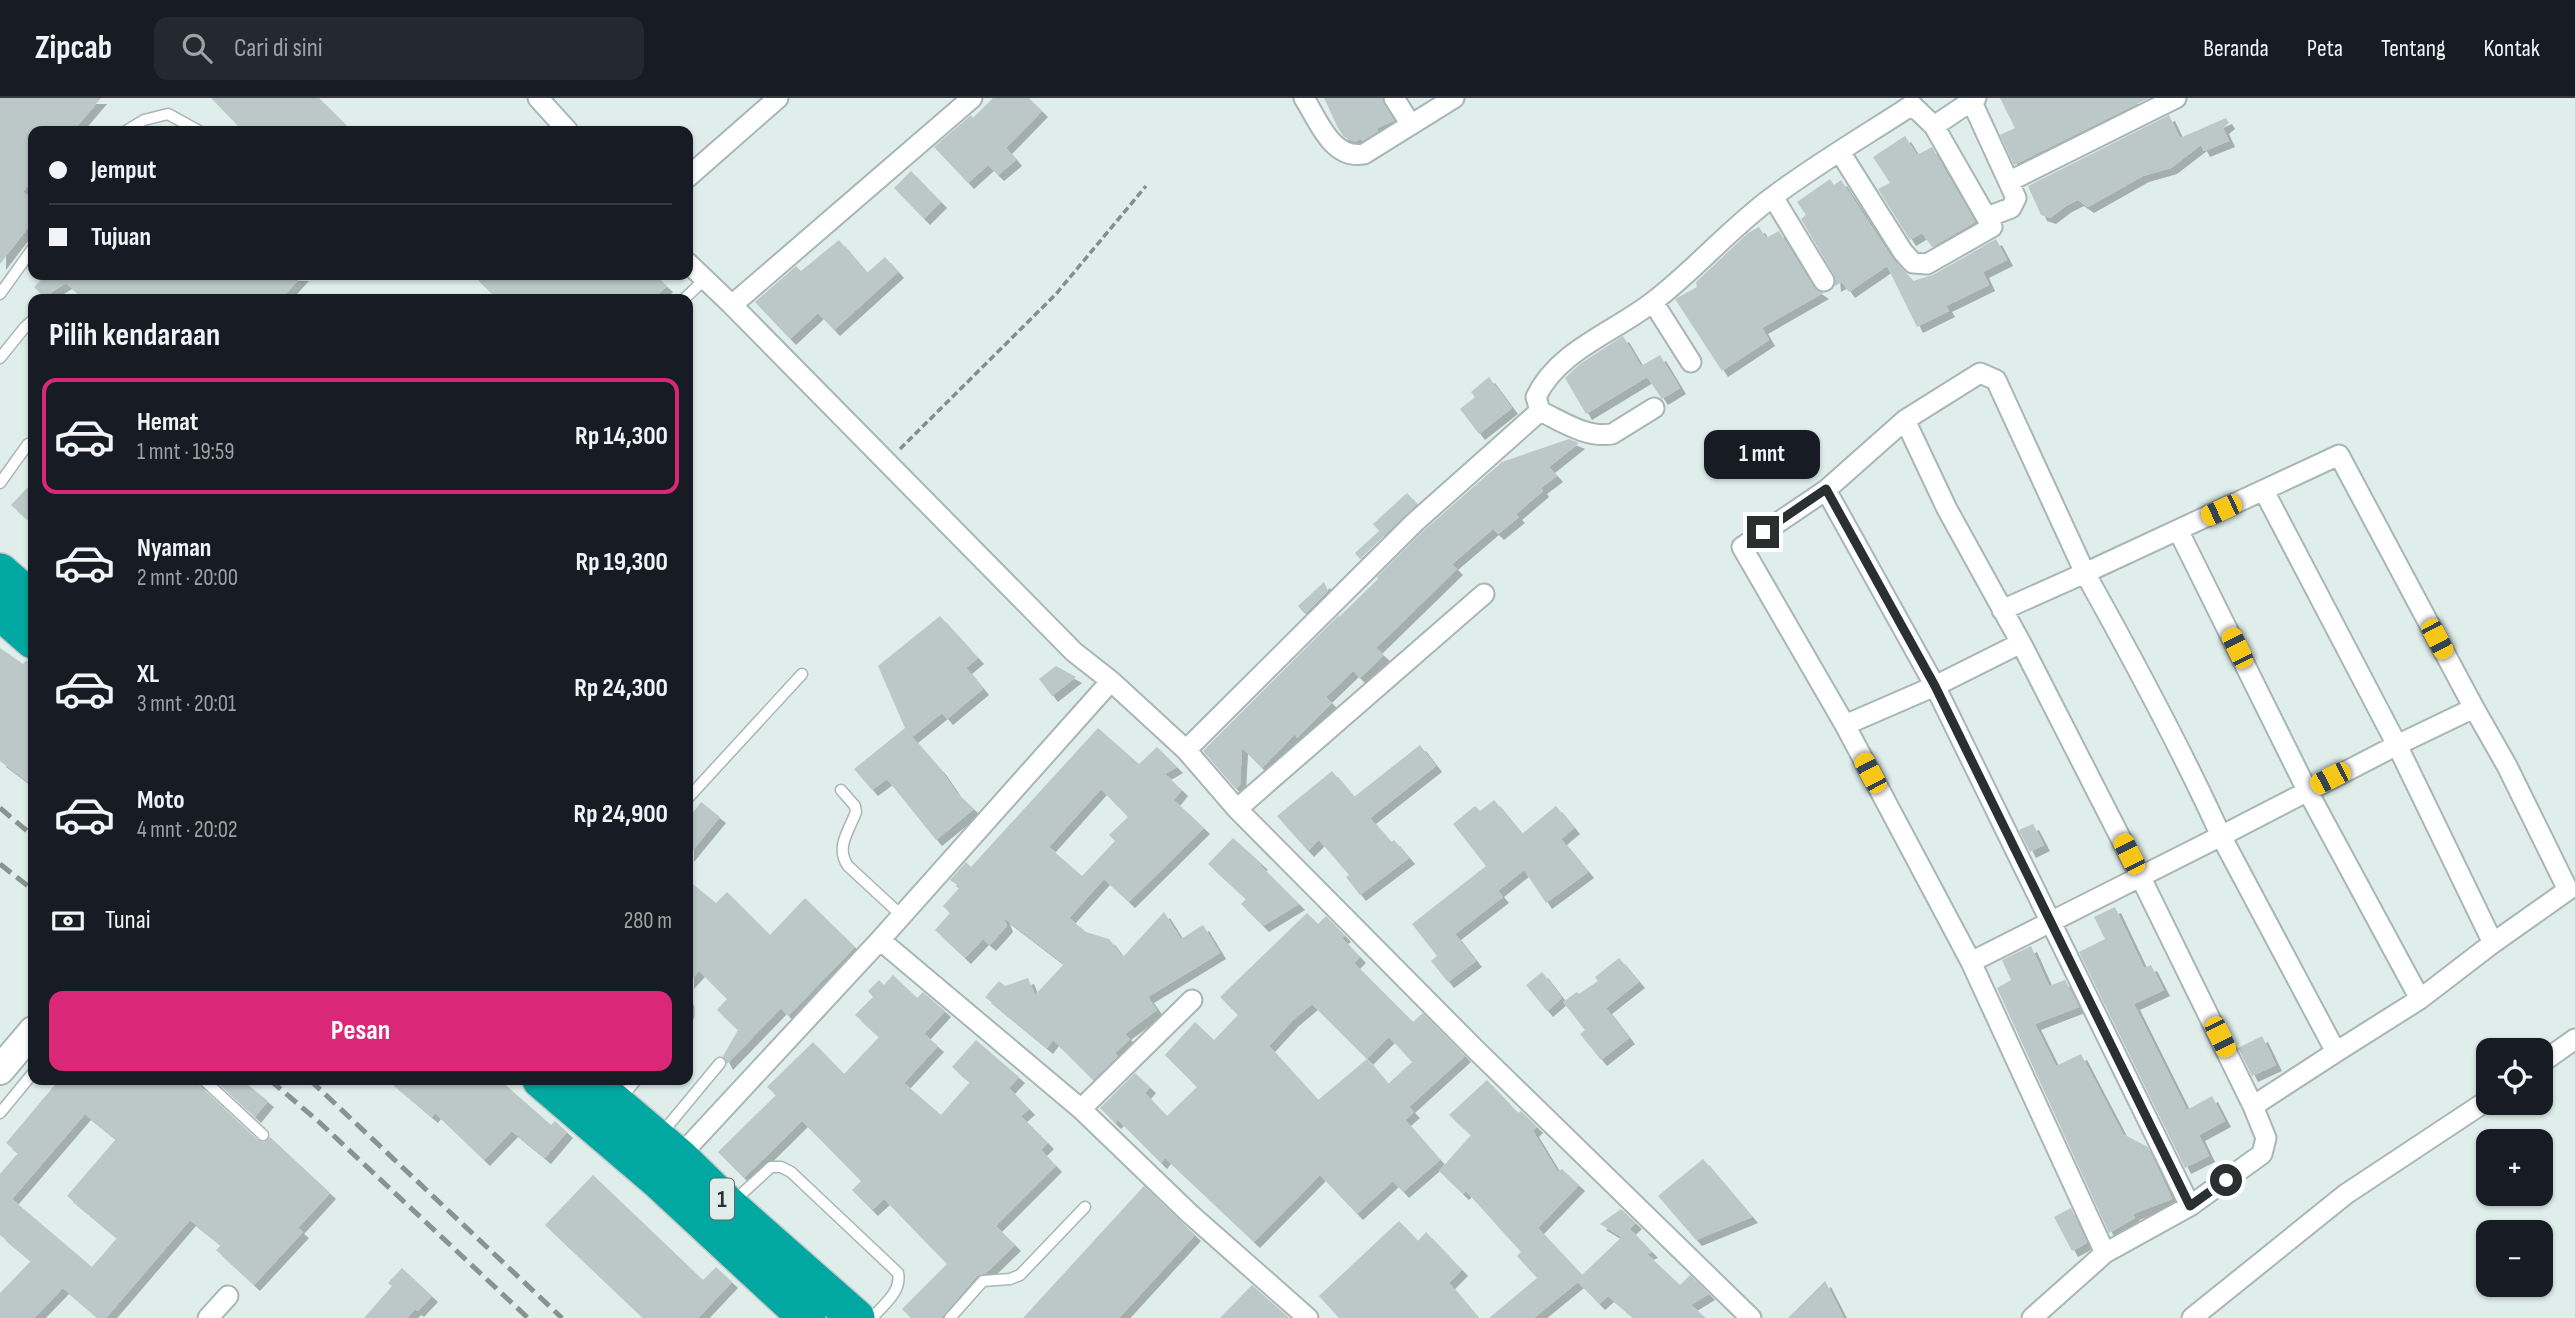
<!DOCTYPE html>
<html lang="id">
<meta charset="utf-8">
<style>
:root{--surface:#171b24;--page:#242831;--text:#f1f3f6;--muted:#9ea1a6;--line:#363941;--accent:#db2777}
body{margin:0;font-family:"Sofia Sans Condensed",sans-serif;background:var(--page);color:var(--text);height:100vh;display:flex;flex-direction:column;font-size:26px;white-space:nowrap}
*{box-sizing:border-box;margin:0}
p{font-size:23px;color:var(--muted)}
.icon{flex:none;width:38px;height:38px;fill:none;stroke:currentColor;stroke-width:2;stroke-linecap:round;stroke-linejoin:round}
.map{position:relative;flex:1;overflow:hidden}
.drawer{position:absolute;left:28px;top:196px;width:665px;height:791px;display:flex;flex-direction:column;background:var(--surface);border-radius:14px;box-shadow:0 2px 5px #0004}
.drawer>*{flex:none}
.hud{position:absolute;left:28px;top:28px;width:665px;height:154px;border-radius:14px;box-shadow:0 2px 5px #0004;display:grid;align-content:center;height:154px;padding:0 21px;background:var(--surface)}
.tools{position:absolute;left:2476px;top:940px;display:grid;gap:14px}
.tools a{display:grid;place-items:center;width:77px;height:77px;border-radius:14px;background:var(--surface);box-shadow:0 2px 5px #0004;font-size:35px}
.end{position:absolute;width:32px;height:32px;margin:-16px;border:9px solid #2a2f2f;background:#fff;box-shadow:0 0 0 4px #fff}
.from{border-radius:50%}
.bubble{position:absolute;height:49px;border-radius:14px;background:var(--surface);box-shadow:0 2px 5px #0004;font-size:23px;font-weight:700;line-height:49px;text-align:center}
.car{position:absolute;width:21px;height:42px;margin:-21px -10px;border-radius:9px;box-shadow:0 0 5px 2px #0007;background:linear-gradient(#f5c518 24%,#345 0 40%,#f5c518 0 76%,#345 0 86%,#f5c518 0)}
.hud b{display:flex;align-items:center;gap:24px;height:66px;font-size:26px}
.hud b+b{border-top:2px solid var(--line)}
.hud i{width:18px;height:18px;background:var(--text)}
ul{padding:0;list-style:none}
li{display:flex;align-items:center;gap:21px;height:116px;margin:0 14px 10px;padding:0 7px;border:4px solid transparent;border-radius:14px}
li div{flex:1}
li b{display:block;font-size:26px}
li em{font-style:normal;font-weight:700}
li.current{border-color:var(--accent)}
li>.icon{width:63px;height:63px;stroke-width:1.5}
h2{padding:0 21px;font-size:32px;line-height:84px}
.pay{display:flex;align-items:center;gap:18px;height:77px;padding:0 21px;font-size:26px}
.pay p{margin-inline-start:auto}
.cta{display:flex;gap:14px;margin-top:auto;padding:14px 21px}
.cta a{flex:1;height:80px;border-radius:14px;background:var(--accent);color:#fff;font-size:28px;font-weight:700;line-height:80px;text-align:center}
header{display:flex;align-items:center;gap:42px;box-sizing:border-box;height:98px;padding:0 35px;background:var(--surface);border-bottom:2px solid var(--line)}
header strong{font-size:33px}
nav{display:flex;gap:38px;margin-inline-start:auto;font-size:24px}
.search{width:490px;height:63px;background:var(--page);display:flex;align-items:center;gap:18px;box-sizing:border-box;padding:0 24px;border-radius:14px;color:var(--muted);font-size:26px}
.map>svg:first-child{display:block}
.building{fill:#bbc8c7;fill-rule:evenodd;filter:url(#shadow)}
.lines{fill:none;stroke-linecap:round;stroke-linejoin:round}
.lane-casing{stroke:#a8b6b4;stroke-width:13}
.street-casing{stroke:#a8b6b4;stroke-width:23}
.secondary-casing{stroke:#a8b6b4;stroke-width:32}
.highway-casing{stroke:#c8c9c9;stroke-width:40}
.path{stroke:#848e8d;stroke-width:3.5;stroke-dasharray:7 3.5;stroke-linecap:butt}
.lane{stroke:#fff;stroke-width:10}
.street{stroke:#fff;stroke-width:19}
.secondary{stroke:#fff;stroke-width:28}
.highway{stroke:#00a8a1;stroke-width:37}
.rail{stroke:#889291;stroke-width:5;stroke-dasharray:14 7;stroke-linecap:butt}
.route{stroke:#2a2f2f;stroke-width:9}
.labels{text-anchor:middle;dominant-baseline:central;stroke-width:6;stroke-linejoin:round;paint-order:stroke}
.shield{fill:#dfedeb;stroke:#606867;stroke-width:2}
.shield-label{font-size:24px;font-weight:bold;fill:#2a2f2f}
</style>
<header>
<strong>Zipcab</strong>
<div class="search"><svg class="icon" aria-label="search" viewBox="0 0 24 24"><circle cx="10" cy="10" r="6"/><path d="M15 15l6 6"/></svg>Cari di sini</div>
<nav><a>Beranda</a><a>Peta</a><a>Tentang</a><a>Kontak</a></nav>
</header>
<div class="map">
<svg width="2575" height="1220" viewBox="0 0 2575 1220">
<defs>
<filter id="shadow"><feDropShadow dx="6" dy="6" stdDeviation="0" flood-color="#0004"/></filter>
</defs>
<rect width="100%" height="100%" fill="#dfedeb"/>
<path class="building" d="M0 0H101L73 33H33V81L23 94 33 102V123L0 166Z
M211 0H319L352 33H243Z
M993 0H1029L1042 13 1006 50 1016 62 998 77 988 67 968 85 934 49 971 17 973 20Z
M1324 0H1382L1394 23 1377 30 1378 33 1362 43 1360 41 1355 44 1344 39 1338 30Z
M2000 0H2149L2014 67 2000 37 2015 30Z
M2169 17 2180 40 2226 20 2229 25 2223 30 2229 43 2204 53 2201 47 2171 70 2143 78 2088 109 2078 102 2066 108 2050 120 2041 117 2028 88Z
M1905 38 1917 57 1932 49 1975 124 1932 149 1922 135 1910 142 1878 91 1890 85 1873 59Z
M911 73 941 104 924 121 894 90Z
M1830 81 1834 87 1841 82 1893 161 1913 183 1933 177 1996 141 2007 162 1983 174 1989 187 1946 208 1949 213 1917 229 1887 168 1849 194 1842 184 1835 188 1834 177 1801 121 1806 117 1797 104Z
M1759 129 1766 140 1779 133 1814 189 1823 195 1762 230 1769 242 1722 273 1675 201 1697 189 1696 184 1748 135Z
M839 142 867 175 885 159 898 174 834 232 818 215 790 241 755 204 796 168 801 173Z
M46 177H303L281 201H85L66 185 44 199 34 189Z
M473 177H655L667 188 654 201H497Z
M1623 238 1641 268 1660 257 1680 290 1662 301 1647 279 1586 316 1565 280 1580 266Z
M1489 279 1512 310 1479 336 1460 311 1475 299 1471 294Z
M1569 341 1579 345 1549 369 1557 378 1541 390 1543 393 1516 416 1519 419 1498 436 1493 431 1452 466 1457 471 1376 550 1384 557 1360 580 1353 573 1326 599 1332 605 1297 640 1295 636 1262 670 1242 650 1240 687 1236 691 1203 653 1339 517V519L1378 481 1377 479 1422 434 1502 364Z
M33 384V426L11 407Z
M1407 395 1417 406 1360 461 1355 455 1379 433 1373 426Z
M1324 484 1328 493 1305 516 1298 508Z
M940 518 978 560 966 570 983 591 947 621 942 615 912 639 941 672 956 694 974 711 936 742 887 681 872 692 854 671 905 630 878 568Z
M0 550 23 566 27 562H33V688L0 663Z
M1056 568 1076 579 1052 598 1039 581Z
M1098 630 1139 666 1157 649 1177 669 1165 676 1182 692 1174 702 1204 730 1129 804 1104 781 1069 820 1086 834 1109 841 1123 859 1164 814 1181 841 1203 827 1220 855 1148 899 1157 912 1125 936 1130 941 1115 955 1118 958 1093 982 1053 942 1047 950 985 899 999 883 1005 888 1028 880 1035 897 1064 866 1004 820 1007 828 990 847 983 841 965 860 935 832 950 815 943 808 960 789 950 782 966 764 971 769ZM1101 691 1128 719 1109 737 1115 743 1082 778 1049 749Z
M1420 647 1436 668 1370 720 1391 744 1394 742 1409 760 1360 797 1346 779 1349 777 1319 742 1308 753 1277 718 1332 673 1354 699Z
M1494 702 1522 736 1556 708 1574 730 1561 741 1588 774 1546 805 1524 772 1498 793 1503 799 1455 836 1476 863 1448 884 1431 863 1437 858 1412 826 1486 768 1453 726 1475 708 1480 713Z
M701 704 720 719 688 758V721Z
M2033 726 2044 747 2030 754 2019 732Z
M1233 740 1262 766 1260 767 1299 806 1263 828 1241 806 1246 801 1208 766Z
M688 782 716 805 727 794 770 837 805 800 855 849 788 918 781 910 727 966 723 958 738 932 717 912 727 901 699 873 688 885Z
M2115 809 2144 870 2151 867 2164 892 2134 906 2187 1012 2212 998 2225 1023 2199 1037 2209 1058 2185 1070 2079 854 2105 841 2094 819Z
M1307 815 1318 826 1326 818 1345 838 1342 840 1360 859 1354 865 1413 924 1423 915 1465 958 1409 1009 1414 1014 1405 1022 1440 1062 1403 1094 1393 1083 1357 1116 1320 1077 1254 1144 1165 1060 1161 1065 1118 1022 1115 1025 1100 1010 1135 975 1150 989 1145 995 1167 1018 1197 989 1165 957 1195 924 1214 942 1238 917 1220 899ZM1312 906 1367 961 1318 1002 1269 948 1293 922ZM1389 939 1412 964 1388 986 1367 961Z
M2031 848 2049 888 2065 882 2079 909 2035 926 2056 968 2081 956 2123 1036 2148 1049 2172 1101 2133 1116 2135 1120 2109 1135 1997 890 2011 882 2002 862Z
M1619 860 1639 884 1606 910 1629 940 1601 962 1580 936 1585 932 1563 904 1577 894 1579 896 1598 883 1595 879Z
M1542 874 1562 900 1547 913 1526 887Z
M893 877 917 900 923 894 945 913 924 936 938 948 904 985 941 1017 970 984 952 969 976 942 1019 979 1009 990 1029 1011 1021 1018 1048 1045 1041 1052 1056 1068 996 1128 1015 1147 986 1175 977 1178 941 1220H911L902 1211 947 1166 884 1101 872 1112 852 1092 861 1083 802 1023 744 1080 718 1054 776 997 767 989 813 944 844 976 879 939 855 917 873 899 868 893 879 882 884 887Z
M2262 938 2276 967 2252 978 2238 950Z
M59 982H197L199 987 258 1042 264 1044 270 1039 330 1095 298 1130 303 1134 254 1187 216 1152 221 1147 190 1122 106 1220H98L63 1190 34 1220H0V1195L31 1163 0 1137V1076L18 1055 6 1045ZM85 1016 116 1041 67 1098 117 1140 92 1169 12 1101Z
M215 982H242L268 1003 255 1019Z
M388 982H500L551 1027 555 1023 567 1034 545 1060 512 1033 484 1062 435 1015 432 1019Z
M1487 982 1518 1015 1521 1013 1537 1029 1533 1033 1558 1074 1562 1071 1579 1087 1538 1130 1582 1177 1630 1131 1652 1154 1647 1156 1680 1187 1690 1177 1709 1196 1691 1207 1706 1220H1634L1608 1198 1599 1206 1578 1184 1534 1220H1489L1537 1180 1517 1158 1521 1154 1466 1093 1463 1096 1439 1073 1471 1037 1449 1017Z
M1703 1061 1752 1119 1696 1142 1658 1098Z
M593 1077 703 1182 716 1169 732 1184 698 1220H643L545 1127Z
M1144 1088 1195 1137 1119 1220H1023Z
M2071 1110 2087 1145 2072 1153 2054 1119Z
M1621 1111 1636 1125 1621 1139 1600 1126Z
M1399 1123 1418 1143 1426 1134 1462 1172 1449 1185 1478 1220H1339L1319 1198Z
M402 1170 432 1198 418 1213 415 1211 407 1220H364L392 1188 388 1185Z
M1825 1183 1844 1220H1788Z
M1252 1187 1286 1217 1289 1220H1220Z"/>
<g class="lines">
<defs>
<path id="lane" d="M126 33 144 22 168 16 199 33
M0 196 33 150
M684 201 704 182
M0 260 25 229 33 222
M0 385 28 346
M841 692 855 708 856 714C849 733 835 749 848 768L901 817
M688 700 802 576
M688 910V918
M204 982 263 1037
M621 1000 636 982
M0 1015 33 975
M662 1035 720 965
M735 1102 771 1069H781L791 1074 898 1175C902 1194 883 1207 872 1220
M950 1220 983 1183 1010 1181 1020 1177 1085 1109"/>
<path id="street" d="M538 0 568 33
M1304 0C1318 22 1332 62 1364 56L1454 0
M1394 0 1411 27
M1971 2 2016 100 2011 110 1987 119
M1934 28 1976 0
M688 79 778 0
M2010 83 2176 0
M1773 99 1824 183
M688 165 732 207 1074 554 1111 583 1186 652 1237 711 1475 951 1751 1220
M1653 204 1691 264
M732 207 972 0
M1540 313C1563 324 1586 340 1612 336L1654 310
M1905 322 1980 275 1996 282 2085 475 2339 357 2474 610
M1826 392 1935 588 2190 1108
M2264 393 2397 647 2474 610 2507 668 2568 792 2493 845
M2178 432 2307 692 2420 901 2336 954
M2002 512 2085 475C2133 561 2180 648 2221 738L2397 647 2493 845 2420 901
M1845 627 1935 588 2021 545
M1186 652 1414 425 1540 313 1536 299C1558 252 1615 234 1654 203 1696 171 1731 129 1774 98 1818 65 1866 37 1912 7L1934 28 1992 129 1927 166 1913 165 1903 154 1840 54
M1237 711 1484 496
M880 842 1081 1011 1189 1115 1308 1220
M1971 864 2221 738 2336 954 2253 1008
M2541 965 2575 941
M1081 1011 1192 902
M675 1063 880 842 1111 583
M208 1220 228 1198
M2032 1220 2105 1155 2190 1108 2262 1056 2266 1040 2253 1008 2141 780 2021 545 1947 411 1905 322 1826 392 1742 449 1845 627 1971 864 2105 1155
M2192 1220 2346 1096 2488 1002"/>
<path id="secondary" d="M0 972 33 933"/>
<path id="highway" d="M0 474 33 503
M0 513 33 542
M541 982 658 1082 807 1220
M588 982 679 1059 729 1108 856 1220"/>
</defs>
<use href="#lane" class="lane-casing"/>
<use href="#street" class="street-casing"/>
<use href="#secondary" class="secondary-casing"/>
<use href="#highway" class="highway-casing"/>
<path class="path" d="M900 351 1056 196 1146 88"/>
<use href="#lane" class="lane"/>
<use href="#street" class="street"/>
<use href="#secondary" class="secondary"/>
<use href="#highway" class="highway"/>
<path class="rail" d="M0 710 33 738
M0 766 33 792
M270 982 318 1023 528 1220
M310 982 562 1220"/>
</g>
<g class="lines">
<path class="route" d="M1763 434 1826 391 1935 588 2190 1108 2226 1082"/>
</g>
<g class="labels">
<rect class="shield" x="710" y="1080.5" width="24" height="41" rx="5"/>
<g class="shield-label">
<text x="722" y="1101">1</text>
</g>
</g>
</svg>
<div class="tools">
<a><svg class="icon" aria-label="locate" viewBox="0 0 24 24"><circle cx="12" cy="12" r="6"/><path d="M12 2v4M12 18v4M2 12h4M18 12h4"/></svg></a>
<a>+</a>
<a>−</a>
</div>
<i class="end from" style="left:2226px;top:1082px"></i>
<i class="end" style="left:1763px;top:434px"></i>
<div class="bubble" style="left:1704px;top:332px;width:116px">1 mnt</div>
<i class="car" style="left:2221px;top:412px;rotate:245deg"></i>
<i class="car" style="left:2437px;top:541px;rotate:152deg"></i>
<i class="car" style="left:2237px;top:550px;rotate:334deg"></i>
<i class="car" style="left:1870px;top:675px;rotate:332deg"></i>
<i class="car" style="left:2330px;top:680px;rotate:243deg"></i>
<i class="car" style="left:2129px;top:756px;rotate:333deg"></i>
<i class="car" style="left:2220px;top:939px;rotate:154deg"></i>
<div class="hud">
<b><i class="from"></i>Jemput</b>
<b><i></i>Tujuan</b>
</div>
<section class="drawer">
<h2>Pilih kendaraan</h2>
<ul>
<li class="current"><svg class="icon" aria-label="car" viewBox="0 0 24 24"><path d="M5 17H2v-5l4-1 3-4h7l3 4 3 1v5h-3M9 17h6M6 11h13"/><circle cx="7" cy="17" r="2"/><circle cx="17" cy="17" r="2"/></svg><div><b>Hemat</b><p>1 mnt · 19:59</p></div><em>Rp 14,300</em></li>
<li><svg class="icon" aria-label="car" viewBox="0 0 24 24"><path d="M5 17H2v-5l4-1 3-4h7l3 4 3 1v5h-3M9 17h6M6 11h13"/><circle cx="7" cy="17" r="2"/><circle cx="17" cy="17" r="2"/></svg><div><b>Nyaman</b><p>2 mnt · 20:00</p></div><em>Rp 19,300</em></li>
<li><svg class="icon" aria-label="car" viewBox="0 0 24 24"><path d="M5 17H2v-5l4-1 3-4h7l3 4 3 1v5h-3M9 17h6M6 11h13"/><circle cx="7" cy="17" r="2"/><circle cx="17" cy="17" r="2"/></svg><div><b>XL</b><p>3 mnt · 20:01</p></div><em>Rp 24,300</em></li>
<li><svg class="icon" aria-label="car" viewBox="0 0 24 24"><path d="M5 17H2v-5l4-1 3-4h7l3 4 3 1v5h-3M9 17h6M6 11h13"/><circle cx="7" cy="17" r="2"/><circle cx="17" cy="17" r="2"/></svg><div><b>Moto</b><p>4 mnt · 20:02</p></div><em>Rp 24,900</em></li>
</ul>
<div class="pay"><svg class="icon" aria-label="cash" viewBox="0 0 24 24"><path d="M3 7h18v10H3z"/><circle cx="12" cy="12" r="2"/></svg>Tunai<p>280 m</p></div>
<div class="cta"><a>Pesan</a></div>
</section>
</div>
